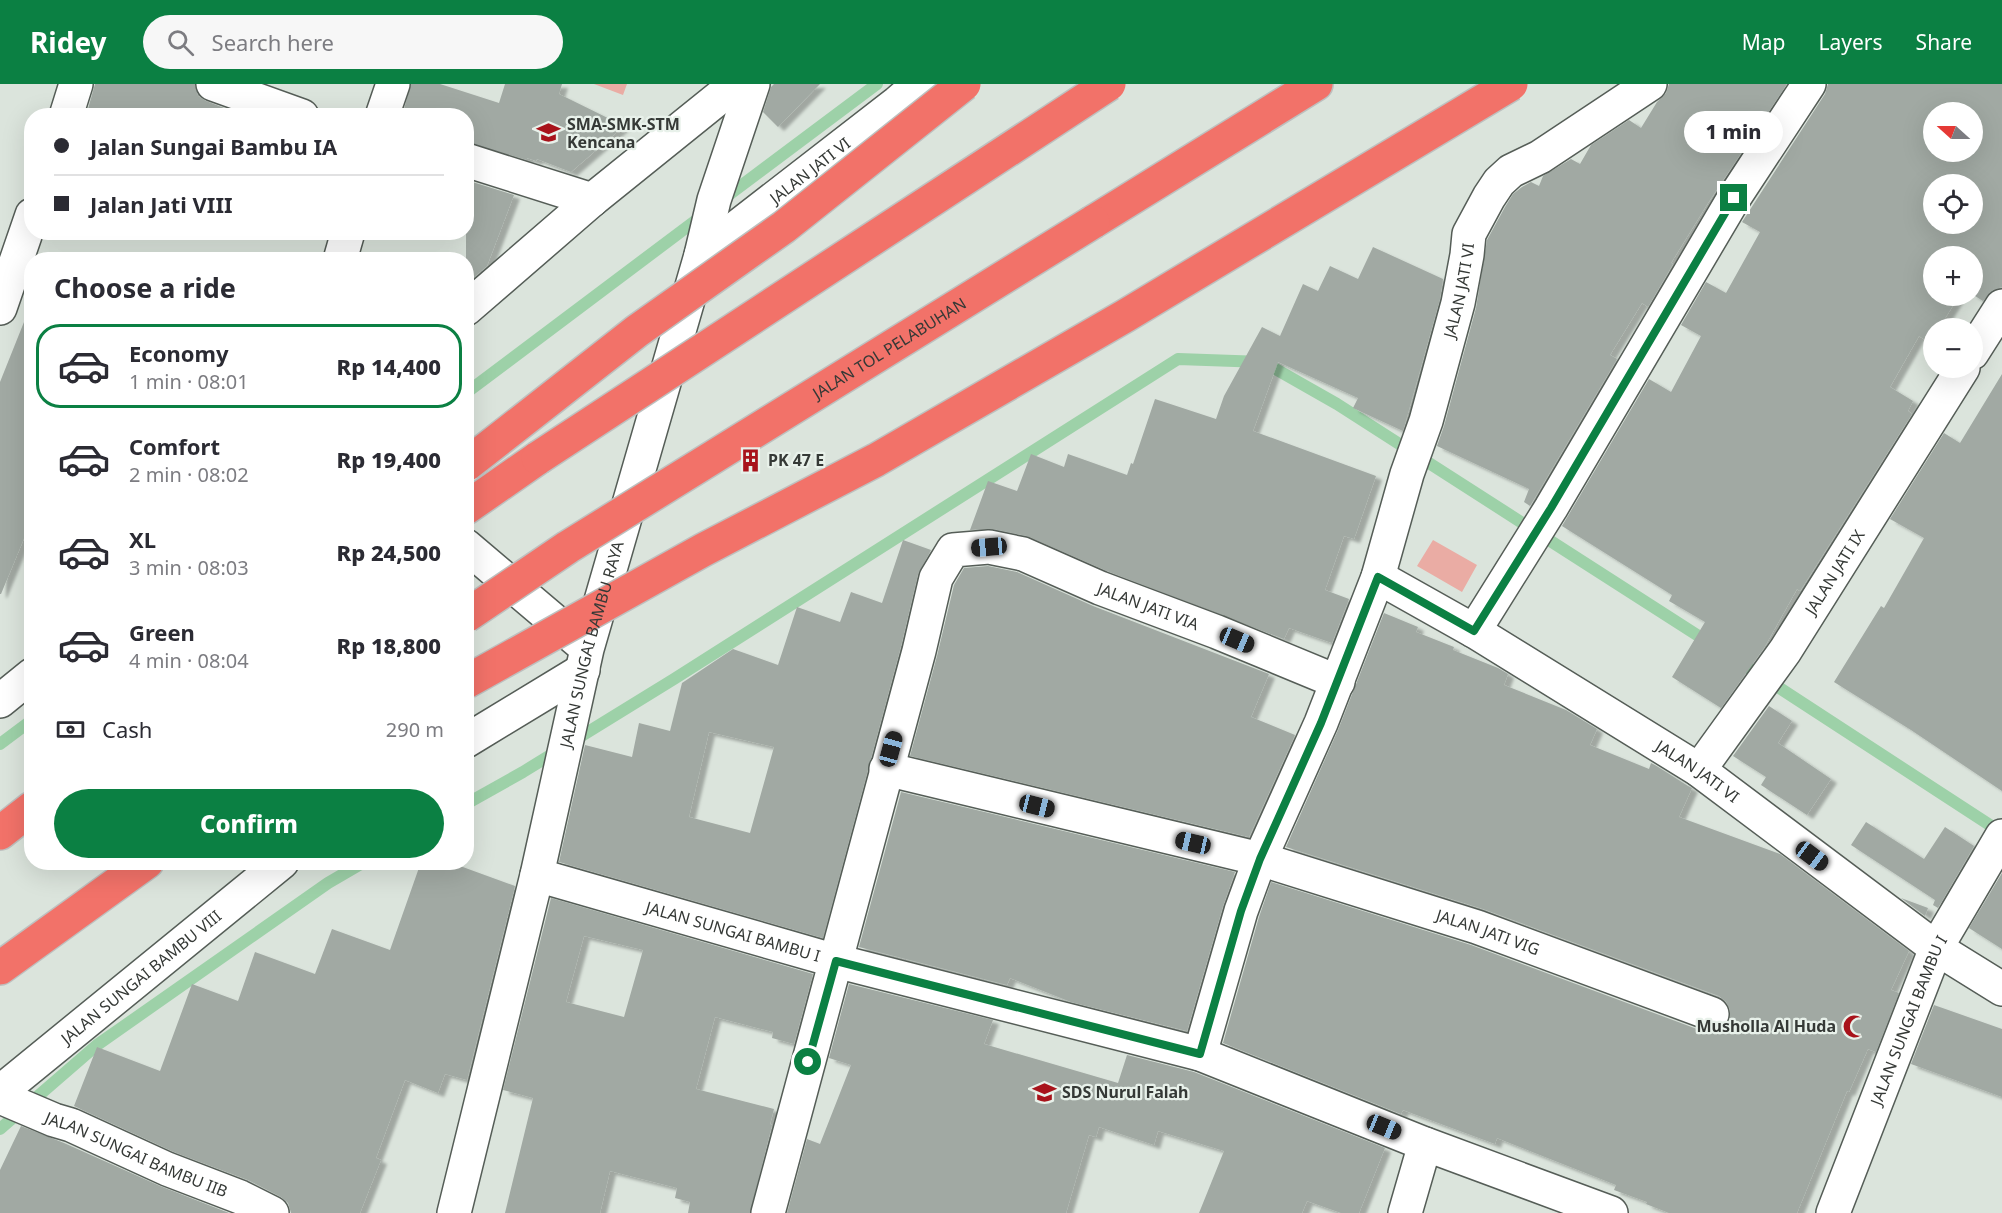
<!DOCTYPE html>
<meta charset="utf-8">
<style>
:root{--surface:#fff;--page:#f7f7f7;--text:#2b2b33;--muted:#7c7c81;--line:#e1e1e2;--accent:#0b8043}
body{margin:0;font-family:"Noto Sans",sans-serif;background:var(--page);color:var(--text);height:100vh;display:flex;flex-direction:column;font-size:22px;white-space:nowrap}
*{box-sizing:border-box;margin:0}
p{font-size:20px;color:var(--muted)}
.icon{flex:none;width:33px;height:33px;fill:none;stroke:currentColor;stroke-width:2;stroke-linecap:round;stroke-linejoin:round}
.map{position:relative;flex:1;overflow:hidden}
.side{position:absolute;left:24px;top:168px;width:450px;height:618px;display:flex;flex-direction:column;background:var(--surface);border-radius:24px;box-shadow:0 6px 24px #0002}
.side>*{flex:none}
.banner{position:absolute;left:24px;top:24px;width:450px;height:132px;border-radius:24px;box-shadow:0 6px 24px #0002;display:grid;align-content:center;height:132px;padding:0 30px;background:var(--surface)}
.needle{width:39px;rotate:291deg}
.buttons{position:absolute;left:1923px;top:18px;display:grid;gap:12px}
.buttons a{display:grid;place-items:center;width:60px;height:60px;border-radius:50%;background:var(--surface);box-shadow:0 6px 24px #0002;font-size:30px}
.end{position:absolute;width:27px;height:27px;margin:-14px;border:8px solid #0b8043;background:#fff;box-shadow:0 0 0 3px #fff}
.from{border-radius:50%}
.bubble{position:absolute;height:42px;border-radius:21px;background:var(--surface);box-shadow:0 6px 24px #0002;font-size:20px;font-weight:800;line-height:42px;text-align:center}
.car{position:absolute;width:18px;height:36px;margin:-18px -9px;border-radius:8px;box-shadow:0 0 4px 2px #0007;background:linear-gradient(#222 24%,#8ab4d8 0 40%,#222 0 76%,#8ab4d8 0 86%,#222 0)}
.banner b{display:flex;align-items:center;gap:21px;height:57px;font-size:22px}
.banner b+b{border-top:2px solid var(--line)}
.banner i{width:15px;height:15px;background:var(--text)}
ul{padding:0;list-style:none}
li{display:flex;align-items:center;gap:18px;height:84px;margin:0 12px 9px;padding:0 18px;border:3px solid transparent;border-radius:24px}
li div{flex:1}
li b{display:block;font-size:22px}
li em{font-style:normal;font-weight:800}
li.current{border-color:var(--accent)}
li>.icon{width:54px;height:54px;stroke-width:1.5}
h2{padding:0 30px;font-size:27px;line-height:72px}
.pay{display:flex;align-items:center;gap:15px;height:66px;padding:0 30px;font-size:22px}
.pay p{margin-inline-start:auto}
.primary-button{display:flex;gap:12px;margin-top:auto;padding:12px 30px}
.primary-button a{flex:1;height:69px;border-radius:36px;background:var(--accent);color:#fff;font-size:24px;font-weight:800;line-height:69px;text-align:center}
header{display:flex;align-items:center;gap:36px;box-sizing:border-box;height:84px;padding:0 30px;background:var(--accent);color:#fff}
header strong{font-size:28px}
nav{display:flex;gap:33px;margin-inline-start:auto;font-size:21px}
.search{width:420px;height:54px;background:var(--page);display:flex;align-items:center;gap:15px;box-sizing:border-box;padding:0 21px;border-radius:33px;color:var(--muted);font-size:22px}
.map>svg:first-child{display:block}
.green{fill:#eaaca4}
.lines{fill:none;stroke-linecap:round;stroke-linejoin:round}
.stream{stroke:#9dd1a8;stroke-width:12}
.building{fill:#a1a9a3;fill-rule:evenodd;filter:url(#shadow)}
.minor-casing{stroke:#555d57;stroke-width:36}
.highway-casing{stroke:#bec0bf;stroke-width:36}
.minor{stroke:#fff;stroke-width:33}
.highway{stroke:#f27269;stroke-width:33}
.highway-bridge-casing{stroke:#bec0bf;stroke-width:36;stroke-linecap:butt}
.highway-bridge{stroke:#f27269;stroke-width:33}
.route{stroke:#0b8043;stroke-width:8}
.labels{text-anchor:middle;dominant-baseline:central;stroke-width:4.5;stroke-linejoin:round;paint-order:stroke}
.poi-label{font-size:16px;font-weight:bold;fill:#353936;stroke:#e8f1ea;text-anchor:start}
.street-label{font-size:16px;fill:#353936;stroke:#e8f1ea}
</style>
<header>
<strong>Ridey</strong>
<div class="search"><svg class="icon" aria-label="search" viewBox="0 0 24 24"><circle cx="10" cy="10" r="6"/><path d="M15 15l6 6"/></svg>Search here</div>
<nav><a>Map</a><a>Layers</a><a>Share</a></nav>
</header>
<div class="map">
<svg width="2002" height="1129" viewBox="0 0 2002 1129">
<defs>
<filter id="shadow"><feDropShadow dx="6" dy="4" stdDeviation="1.5" flood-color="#0004"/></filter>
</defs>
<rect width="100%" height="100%" fill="#dbe4dc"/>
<path class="green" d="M594 0H627L623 11Z
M1433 456 1477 481 1462 508 1417 482Z"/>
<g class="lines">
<path class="stream" d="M722 116 877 0
M466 309 703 131
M1735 575 2002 749
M0 660 32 636
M466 720 523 688 674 595 1178 275 1263 278 1337 320 1711 560
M0 1045 97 961 328 799 364 778"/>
</g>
<path class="building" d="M95 0H195L198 12 206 17 245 32H86Z
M411 0H440L499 19 505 0H562L559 10 624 42 571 88 537 75 536 77 527 74V76L466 58V32H402Z
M774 0H820L778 43 763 28 771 3Z
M1669 0H1787L1708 119 1671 179 1673 180 1648 223 1642 219 1610 271 1617 275 1530 422 1524 418 1529 405 1437 362 1444 342 1476 224 1487 156 1505 123 1513 110 1522 103 1531 98 1539 102 1543 92 1571 75 1580 80 1591 61 1629 36 1641 44 1657 18 1666 9Z
M1828 0H2002V203L1993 206 1983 217 1972 210V172H1934V212H1959L1939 244H1934V253L1930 259 1919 252 1890 303 1913 317 1908 327 1912 330 1800 507 1797 505 1764 564 1721 624 1672 593 1705 538 1669 517 1672 511 1562 442 1649 295 1671 308 1701 252 1681 241 1706 198 1726 209 1760 148 1742 138 1825 10ZM1934 28H1972V68H1934ZM1934 100H1972V140H1934Z
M466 96 514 111 487 182 466 200Z
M1373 163 1443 195 1440 215 1403 347 1353 324 1358 314 1278 278 1253 347 1376 392 1354 455 1344 452 1325 506 1349 515 1332 559 1289 544 1284 555 1107 487 1027 452 993 445 970 446 988 397 1017 407 1031 370 1064 383 1068 370 1127 391 1131 379 1133 380 1155 315 1216 335 1224 312 1262 243 1280 252 1303 200 1318 207 1330 182 1358 195Z
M30 223H32V435L1 510H0V298Z
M2002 290V707L1911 646 1834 598 1881 522 1884 524 1924 454 1890 435 1944 349 1960 359Z
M903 456 931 466 918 490 901 562 823 854 559 778 585 661 632 673 639 639 670 647 682 599 733 565 778 581 797 523 840 538 851 508 882 519ZM709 648 774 663 750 749 689 733Z
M988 482 1017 488 1093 522 1269 590 1251 633 1295 651 1249 753 910 672 937 572 954 501 964 484Z
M1384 529 1418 543 1416 548 1454 563 1453 566 1498 584 1508 590 1504 601 1566 626 1597 645 1590 661 1649 685 1651 679 1655 681 1688 702 1692 704 1679 733 1780 770 1909 867 1891 906 1899 909 1876 968 1868 965 1849 1008 1847 1007 1797 1129H1669L1646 1120 1647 1118 1614 1106 1616 1101 1497 1054 1495 1060 1403 1026 1401 1030 1223 959 1259 833 1271 798 1471 861 1705 948H1716L1723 945 1729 937 1730 926 1726 918 1719 912 1483 825 1286 763 1338 646Z
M1769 622 1792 637 1778 659 1831 695 1807 731 1761 701 1766 693 1733 672Z
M901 708 1235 788 1223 822 1187 947 1071 918 1010 894 1007 901 859 863Z
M1866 738 1924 775 1945 743 1974 762 1938 824 1933 821 1935 816 1851 761Z
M421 778H449L515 802 467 996 445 990 438 1009 405 996 376 1074 381 1076 360 1129H291L288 1119 281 1113 248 1096 174 1068 74 1022 97 963 160 987 192 900 238 917 255 868 315 890 332 845 390 866Z
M2002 789V865L1969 844Z
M551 814 813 890 794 960 772 954 773 948 715 933 696 1005 774 1025 770 1040 772 1041 750 1129H688L690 1118 675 1114 677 1104 610 1087 600 1129H505L533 1014 503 1006ZM584 852 643 866 624 933 566 918Z
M1901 814 1928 824 1925 832Z
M849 900 993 936 984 960 1118 999 1127 971 1194 988 1385 1064 1359 1129H1341L1307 1117 1302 1129H1199L1224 1067 1158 1047 1154 1061 1099 1043 1096 1053 1089 1051 1066 1129H787L807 1055 820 1060 851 981 829 974Z
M1934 921 2002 945V1013L1911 980Z
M21 1042 64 1059 160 1102 229 1129H0V1086Z"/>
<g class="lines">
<defs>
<g id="minor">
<path d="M213 0 302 32"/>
<path d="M66 32 76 0"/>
<path d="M382 32 393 0"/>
<path d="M466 76 592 116"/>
<path id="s1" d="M701 171 897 19 919 0"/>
<path d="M340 176 348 148"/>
<path d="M0 224 32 131"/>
<path d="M466 225 592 116 736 0"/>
<path d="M1972 269 2002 222"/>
<path d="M466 462 584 562"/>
<path id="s2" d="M1378 493 1474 547 1699 686 1936 864 2002 905"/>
<path d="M1474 547 1551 424 1734 114 1809 0"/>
<path d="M0 617 32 591"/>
<path d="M466 657 583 586"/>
<path id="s3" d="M886 685 1260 775 1477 843 1712 930"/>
<path id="s4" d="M1699 686 1785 567 1963 284"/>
<path id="s5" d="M537 791 836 877 1200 970 1425 1060 1611 1129"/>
<path id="s6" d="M1200 970 1241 827 1260 775 1321 639 1378 493 1407 390 1426 337 1458 219 1467 171 1469 150 1489 113 1499 98 1511 87 1540 73 1650 0"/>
<path id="s7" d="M0 1008 282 778"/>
<path id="s8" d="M0 1013 54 1036 71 1041 167 1085 240 1113 272 1129"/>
<path id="s9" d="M454 1129 537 791 587 565 701 171 714 116 753 0"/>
<path id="s10" d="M768 1129 919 567 936 494 953 466 989 463 1023 470 1100 504 1217 548 1338 598"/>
<path d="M1405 1129 1425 1060"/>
<path id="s11" d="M1833 1129 1936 864 2002 752"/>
</g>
<path id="highway" d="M1093 138 1316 0
M466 424 538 374
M0 749 32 724
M0 884 147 778"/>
</defs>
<use href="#minor" class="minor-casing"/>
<use href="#highway" class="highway-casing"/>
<use href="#minor" class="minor"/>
<use href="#highway" class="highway"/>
<defs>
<g id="highway-bridge">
<path d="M538 374 1109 0"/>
<path d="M466 381 637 247 784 143 964 0"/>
<path id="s12" d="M466 532 568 463 1093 138"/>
<path d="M466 598 703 466 876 376 1125 232 1511 0"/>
</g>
</defs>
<use href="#highway-bridge" class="highway-bridge-casing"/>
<use href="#highway-bridge" class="highway-bridge"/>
</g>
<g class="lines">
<path class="route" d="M808 978 836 877 1200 970 1241 827 1260 775 1321 639 1378 493 1474 547 1551 424 1734 114"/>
</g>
<defs>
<symbol id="school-bare" viewBox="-9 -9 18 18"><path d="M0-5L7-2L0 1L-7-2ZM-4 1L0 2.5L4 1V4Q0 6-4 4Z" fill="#a8131b" stroke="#e8f1ea" stroke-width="2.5" paint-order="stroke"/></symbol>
<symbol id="building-bare" viewBox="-9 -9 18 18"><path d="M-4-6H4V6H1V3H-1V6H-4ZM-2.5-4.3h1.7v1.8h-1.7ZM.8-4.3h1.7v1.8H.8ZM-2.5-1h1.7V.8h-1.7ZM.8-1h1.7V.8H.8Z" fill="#a8131b" stroke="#e8f1ea" stroke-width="2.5" paint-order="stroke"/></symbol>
<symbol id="mosque-bare" viewBox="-9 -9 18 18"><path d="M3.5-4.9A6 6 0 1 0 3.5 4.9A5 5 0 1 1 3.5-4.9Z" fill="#a8131b" stroke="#e8f1ea" stroke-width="2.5" paint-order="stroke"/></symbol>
</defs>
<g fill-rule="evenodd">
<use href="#school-bare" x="532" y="32" width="33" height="33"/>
<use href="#building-bare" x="734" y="360" width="33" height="33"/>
<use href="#mosque-bare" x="1838" y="926" width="33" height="33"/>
<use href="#school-bare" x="1028" y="992" width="33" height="33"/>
</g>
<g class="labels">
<g class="poi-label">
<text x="567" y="40">SMA-SMK-STM<tspan x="567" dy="18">Kencana</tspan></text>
<text x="768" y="376">PK 47 E</text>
<text x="1836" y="942" text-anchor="end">Musholla Al Huda</text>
<text x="1062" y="1008">SDS Nurul Falah</text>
</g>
<g class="street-label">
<text stroke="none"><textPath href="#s1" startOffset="138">JALAN JATI VI</textPath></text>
<text stroke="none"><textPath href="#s6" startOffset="808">JALAN JATI VI</textPath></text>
<text stroke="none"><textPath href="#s12" startOffset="501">JALAN TOL PELABUHAN</textPath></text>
<text stroke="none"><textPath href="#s4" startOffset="240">JALAN JATI IX</textPath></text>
<text stroke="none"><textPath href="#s10" startOffset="896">JALAN JATI VIA</textPath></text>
<text stroke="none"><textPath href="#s9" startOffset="585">JALAN SUNGAI BAMBU RAYA</textPath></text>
<text stroke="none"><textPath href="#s2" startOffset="374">JALAN JATI VI</textPath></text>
<text stroke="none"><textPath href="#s5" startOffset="204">JALAN SUNGAI BAMBU I</textPath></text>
<text stroke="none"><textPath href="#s3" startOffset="624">JALAN JATI VIG</textPath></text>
<text stroke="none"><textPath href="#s7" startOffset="182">JALAN SUNGAI BAMBU VIII</textPath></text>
<text stroke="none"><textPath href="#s11" startOffset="207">JALAN SUNGAI BAMBU I</textPath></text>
<text stroke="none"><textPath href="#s8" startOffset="148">JALAN SUNGAI BAMBU IIB</textPath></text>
</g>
</g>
</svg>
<div class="buttons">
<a><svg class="needle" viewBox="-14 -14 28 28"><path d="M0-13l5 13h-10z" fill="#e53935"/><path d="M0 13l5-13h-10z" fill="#7c7c81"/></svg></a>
<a><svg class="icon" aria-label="locate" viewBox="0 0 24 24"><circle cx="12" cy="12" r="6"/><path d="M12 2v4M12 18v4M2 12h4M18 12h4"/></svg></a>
<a>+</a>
<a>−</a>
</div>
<i class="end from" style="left:808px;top:978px"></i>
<i class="end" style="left:1734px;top:114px"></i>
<div class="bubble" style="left:1684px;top:27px;width:99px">1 min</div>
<i class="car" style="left:989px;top:463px;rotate:265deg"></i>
<i class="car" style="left:1237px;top:556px;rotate:113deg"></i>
<i class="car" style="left:891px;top:665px;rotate:15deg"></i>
<i class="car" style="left:1037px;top:722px;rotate:104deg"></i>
<i class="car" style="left:1193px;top:759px;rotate:283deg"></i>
<i class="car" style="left:1812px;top:772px;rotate:127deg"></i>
<i class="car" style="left:1384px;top:1043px;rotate:112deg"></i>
<div class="banner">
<b><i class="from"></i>Jalan Sungai Bambu IA</b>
<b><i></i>Jalan Jati VIII</b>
</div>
<section class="side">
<h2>Choose a ride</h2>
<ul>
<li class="current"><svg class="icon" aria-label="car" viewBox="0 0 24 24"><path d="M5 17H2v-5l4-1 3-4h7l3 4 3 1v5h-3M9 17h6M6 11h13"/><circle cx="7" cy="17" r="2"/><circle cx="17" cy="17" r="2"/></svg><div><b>Economy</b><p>1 min · 08:01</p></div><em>Rp 14,400</em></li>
<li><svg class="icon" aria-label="car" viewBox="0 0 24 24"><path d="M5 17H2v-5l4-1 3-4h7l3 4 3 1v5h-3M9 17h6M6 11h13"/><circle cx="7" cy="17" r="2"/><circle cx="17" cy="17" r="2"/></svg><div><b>Comfort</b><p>2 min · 08:02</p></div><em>Rp 19,400</em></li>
<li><svg class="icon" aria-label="car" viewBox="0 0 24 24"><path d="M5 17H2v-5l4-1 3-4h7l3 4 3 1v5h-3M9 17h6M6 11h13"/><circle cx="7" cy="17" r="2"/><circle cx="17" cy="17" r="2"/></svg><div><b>XL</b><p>3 min · 08:03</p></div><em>Rp 24,500</em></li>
<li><svg class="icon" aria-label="car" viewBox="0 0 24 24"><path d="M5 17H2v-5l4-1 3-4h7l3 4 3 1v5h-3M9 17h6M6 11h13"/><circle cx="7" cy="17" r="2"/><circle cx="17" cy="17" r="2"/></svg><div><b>Green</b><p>4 min · 08:04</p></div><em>Rp 18,800</em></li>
</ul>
<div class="pay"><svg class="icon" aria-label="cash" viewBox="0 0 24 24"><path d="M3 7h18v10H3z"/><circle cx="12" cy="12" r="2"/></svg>Cash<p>290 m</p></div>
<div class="primary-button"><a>Confirm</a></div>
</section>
</div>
